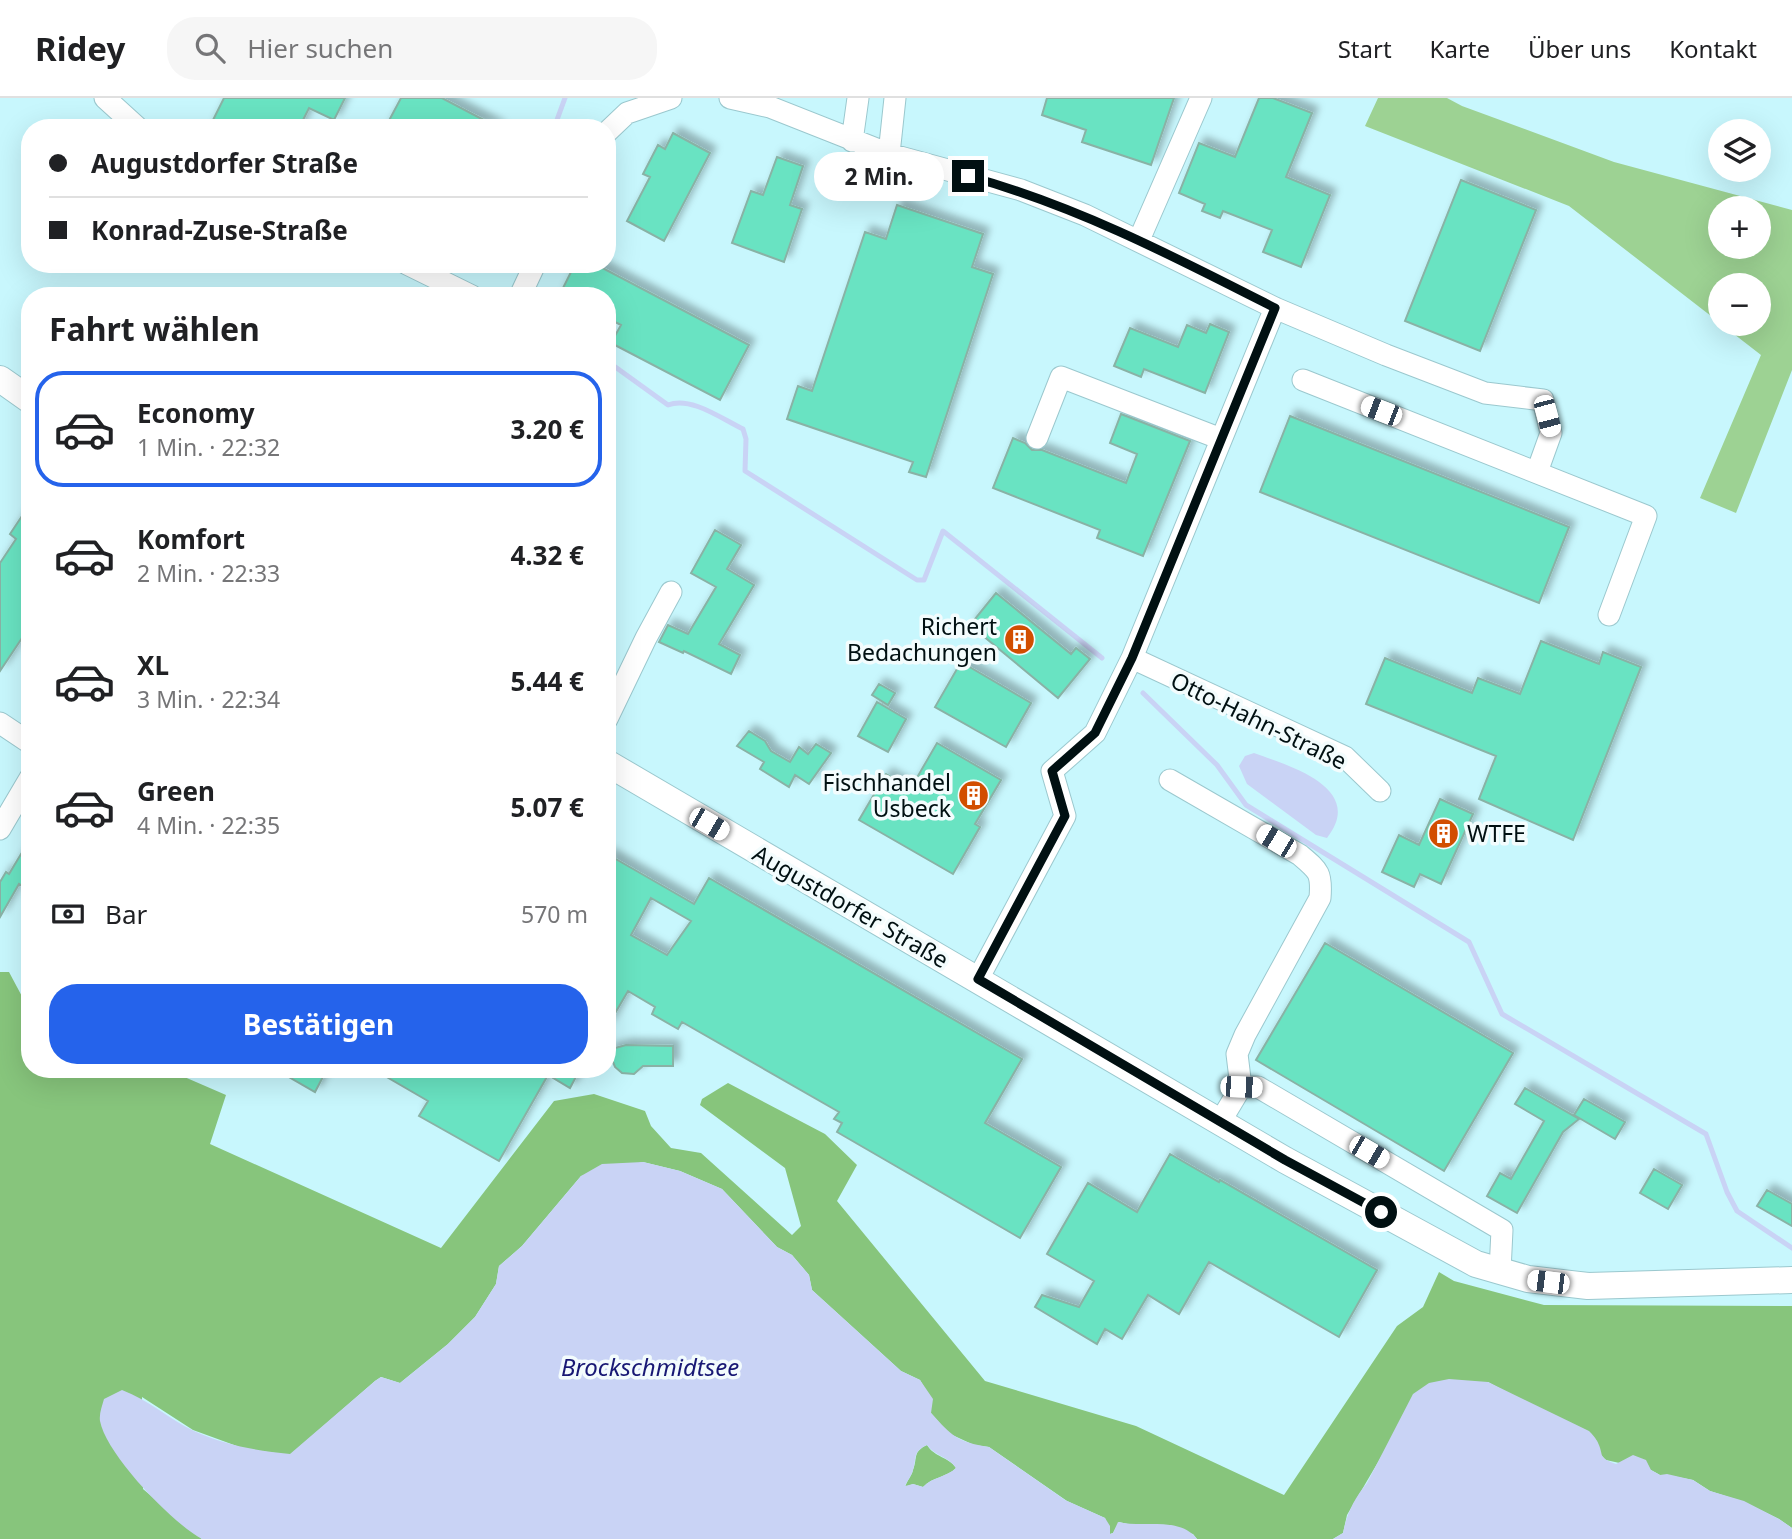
<!DOCTYPE html>
<html lang="de">
<meta charset="utf-8">
<style>
:root{--surface:#fff;--page:#f6f6f6;--text:#202124;--muted:#757577;--line:#e0e0e0;--accent:#2563eb}
body{margin:0;font-family:"Noto Sans",sans-serif;background:var(--page);color:var(--text);height:100vh;display:flex;flex-direction:column;font-size:26px;white-space:nowrap}
*{box-sizing:border-box;margin:0}
p{font-size:23px;color:var(--muted)}
.icon{flex:none;width:38px;height:38px;fill:none;stroke:currentColor;stroke-width:2;stroke-linecap:round;stroke-linejoin:round}
.map{position:relative;flex:1;overflow:hidden}
.panel{position:absolute;left:21px;top:189px;width:595px;height:791px;display:flex;flex-direction:column;background:var(--surface);border-radius:28px;box-shadow:0 7px 28px #0002}
.panel>*{flex:none}
.hud{position:absolute;left:21px;top:21px;width:595px;height:154px;border-radius:28px;box-shadow:0 7px 28px #0002;display:grid;align-content:center;height:154px;padding:0 28px;background:var(--surface)}
.controls{position:absolute;left:1708px;top:21px;display:grid;gap:14px}
.controls a{display:grid;place-items:center;width:63px;height:63px;border-radius:50%;background:var(--surface);box-shadow:0 7px 28px #0002;font-size:35px}
.end{position:absolute;width:32px;height:32px;margin:-16px;border:9px solid #011012;background:#fff;box-shadow:0 0 0 4px #fff}
.from{border-radius:50%}
.bubble{position:absolute;height:49px;border-radius:24px;background:var(--surface);box-shadow:0 7px 28px #0002;font-size:23px;font-weight:700;line-height:49px;text-align:center}
.car{position:absolute;width:21px;height:42px;margin:-21px -10px;border-radius:9px;box-shadow:0 0 5px 2px #0007;background:linear-gradient(#fff 24%,#345 0 40%,#fff 0 76%,#345 0 86%,#fff 0)}
.hud b{display:flex;align-items:center;gap:24px;height:66px;font-size:26px}
.hud b+b{border-top:2px solid var(--line)}
.hud i{width:18px;height:18px;background:var(--text)}
ul{padding:0;list-style:none}
li{display:flex;align-items:center;gap:21px;height:116px;margin:0 14px 10px;padding:0 14px;border:4px solid transparent;border-radius:28px}
li div{flex:1}
li b{display:block;font-size:26px}
li em{font-style:normal;font-weight:700}
li.on{border-color:var(--accent)}
li>.icon{width:63px;height:63px;stroke-width:1.5}
h2{padding:0 28px;font-size:32px;line-height:84px}
.pay{display:flex;align-items:center;gap:18px;height:77px;padding:0 28px;font-size:26px}
.pay p{margin-inline-start:auto}
.cta{display:flex;gap:14px;margin-top:auto;padding:14px 28px}
.cta a{flex:1;height:80px;border-radius:28px;background:var(--accent);color:#fff;font-size:28px;font-weight:700;line-height:80px;text-align:center}
header{display:flex;align-items:center;gap:42px;box-sizing:border-box;height:98px;padding:0 35px;background:var(--surface);border-bottom:2px solid var(--line)}
header strong{font-size:33px}
nav{display:flex;gap:38px;margin-inline-start:auto;font-size:24px}
.search{width:490px;height:63px;background:var(--page);display:flex;align-items:center;gap:18px;box-sizing:border-box;padding:0 24px;border-radius:28px;color:var(--muted);font-size:26px}
.map>svg:first-child{display:block}
.green{fill:#9dd293;fill-rule:evenodd}
.forest{fill:#87c57c}
.water{fill:#c9d3f5;fill-rule:evenodd}
.lines{fill:none;stroke-linecap:round;stroke-linejoin:round}
.stream{stroke:#c9d3f5;stroke-width:5}
.building{fill:#69e3c2;stroke:#89b2a5;stroke-width:2;fill-rule:evenodd;filter:url(#shadow)}
.minor-casing{stroke:#9bc8ce;stroke-width:23}
.major-casing{stroke:#9bc8ce;stroke-width:28}
.minor{stroke:#fff;stroke-width:21}
.major{stroke:#fff;stroke-width:26}
.route{stroke:#011012;stroke-width:9}
.labels{text-anchor:middle;dominant-baseline:central;stroke-width:7;stroke-linejoin:round;paint-order:stroke}
.poi-label{font-size:23px;fill:#011012;stroke:#f3fcfd;text-anchor:end}
.street-label{font-size:23px;fill:#011012;stroke:#f3fcfd}
.water-label{font-size:24px;font-style:italic;fill:#181874;stroke:#f3fcfd}
</style>
<header>
<strong>Ridey</strong>
<div class="search"><svg class="icon" aria-label="search" viewBox="0 0 24 24"><circle cx="10" cy="10" r="6"/><path d="M15 15l6 6"/></svg>Hier suchen</div>
<nav><a>Start</a><a>Karte</a><a>Über uns</a><a>Kontakt</a></nav>
</header>
<div class="map">
<svg width="1792" height="1441" viewBox="0 0 1792 1441">
<defs>
<filter id="shadow"><feDropShadow dx="6" dy="-6" stdDeviation="3.5" flood-color="#0004"/></filter>
</defs>
<rect width="100%" height="100%" fill="#c8f7fd"/>
<path class="green" d="M1378 0H1447L1462 8 1614 64 1792 112V272L1736 415 1700 400 1761 257 1721 226H1759V187H1720V225L1569 108 1365 28ZM1720 110H1759V149H1720Z"/>
<path class="forest" d="M0 874H9L25 904 30 906V971H166L226 997 210 1046 441 1150 554 1003 594 996 645 1013 651 1028 671 1050 701 1055 792 1137 801 1128 785 1070 700 1007 702 1001 728 985 825 1036 857 1067 837 1103 985 1283 1136 1328 1284 1397 1397 1228 1423 1209 1439 1174 1454 1183 1544 1207 1792 1208V1430L1779 1421 1744 1404 1710 1393 1693 1382 1667 1377H1660L1651 1372 1606 1362 1600 1356 1597 1343 1488 1284 1384 1354 1347 1417 1343 1435 1333 1441H1197L1193 1436 1149 1426 1132 1427 1119 1424 1113 1435 1110 1436 1105 1420 1067 1403 989 1349 974 1347 948 1335 931 1315 924 1289 920 1282 901 1273 812 1192 809 1177 792 1157 777 1149 722 1091 680 1073 643 1064 581 1078 522 1148 499 1168 496 1186 475 1219 448 1246 400 1285 381 1279 375 1283 290 1357 245 1351 193 1332 142 1299 143 1391 202 1441H0Z
M927 1347C934 1359 949 1359 956 1370 948 1379 932 1379 923 1389L913 1386 905 1389C907 1383 912 1377 913 1372 918 1360 912 1354 927 1347Z"/>
<path class="water" d="M1254 655C1290 668 1366 690 1327 740L1316 737 1247 686 1239 668 1245 658Z
M643 1064 680 1073 722 1091 777 1149 792 1157 809 1177 812 1192 901 1273 920 1282 933 1301 931 1315C952 1338 957 1344 989 1349L1065 1402 1105 1420 1110 1428V1436L1113 1435 1118 1424C1143 1430 1180 1418 1197 1441H202C172 1425 106 1356 100 1323 99 1316 102 1308 104 1301L122 1292C149 1302 169 1321 194 1333 225 1347 257 1353 290 1356L375 1283 381 1279 400 1285 448 1246 475 1219 496 1186 499 1168 522 1148 581 1078 602 1066ZM927 1347C935 1358 949 1359 956 1370 947 1379 932 1379 923 1389L913 1386 905 1388C907 1383 912 1377 913 1372 917 1360 912 1354 927 1347Z
M1449 1281 1488 1284 1589 1333C1592 1336 1595 1339 1597 1343 1605 1357 1596 1359 1616 1366L1633 1357 1646 1362 1651 1372 1660 1377 1667 1376 1693 1382 1710 1393 1744 1403 1779 1421 1792 1430V1441H1333L1343 1435C1347 1415 1354 1401 1367 1385L1413 1296 1429 1285Z"/>
<g class="lines">
<path class="stream" d="M554 30 565 0
M607 263 668 307C691 298 722 321 743 331L746 341 745 373 917 482H924L943 433 1102 560
M1143 595 1217 667 1246 707 1469 844 1502 916 1706 1036 1727 1094 1737 1113 1792 1150"/>
</g>
<path class="building" d="M224 0H345L334 22 309 10 299 30H209Z
M401 0H442L499 30H385Z
M1047 0H1174L1151 67 1082 44 1086 32 1042 17Z
M1259 0H1273L1312 15 1286 79 1330 97 1301 169 1263 154 1272 132 1223 113 1220 120 1202 113 1205 106 1179 95 1199 45 1235 59Z
M673 35 710 55 664 143 627 123 650 79 643 76 658 47 665 51Z
M777 59 803 68 790 107 802 111 784 164 732 145 751 93 763 97Z
M1461 82 1536 112 1480 253 1405 223Z
M897 107 983 136 972 169 993 176 926 379 909 374 913 364 787 321 798 288 812 293 865 134 886 141Z
M575 166H595L749 247 720 302 611 245 621 227 607 220V198H559Z
M1210 226 1229 234 1205 295 1144 271 1141 279 1114 268 1130 230 1178 249 1187 227 1206 235Z
M1121 316 1190 343 1143 458 1097 440 1100 432 993 390 1013 340 1025 345 1032 352H1042L1126 385 1137 356 1110 345Z
M1290 318 1569 429 1539 505 1260 394Z
M30 406V528L0 573V465L16 441 10 436Z
M715 432 741 447 727 471 754 487 719 546 740 557 731 576 684 553 683 555 659 544 668 527 688 536 716 489 691 475Z
M996 495 1071 556 1076 550 1090 561 1058 600 970 527Z
M1541 543 1599 566 1603 554 1641 569 1573 742 1479 701 1496 658 1366 606 1385 560 1472 595 1478 580 1520 596Z
M961 564 1031 605 1006 649 935 609Z
M879 586 895 595 888 607 872 597Z
M877 604 906 621 888 654 858 638Z
M749 633 765 643 771 653 790 664 799 649 808 656 816 646 831 655 809 686 795 677 789 689 760 671 764 664 737 648Z
M937 645 1001 682 975 726 980 729 953 776 859 722 886 676 911 690Z
M1440 701 1473 716 1441 786 1420 776 1414 789 1382 774 1399 737 1419 747Z
M30 741V793L19 786 0 819V784L6 774 9 776Z
M607 756 694 806 709 780 1022 961 985 1025 1061 1069 1020 1140 837 1034 842 1025 834 1021 839 1014 682 924 678 931 652 916 655 909 628 893 607 929ZM651 800 691 823 667 857 631 837Z
M1325 845 1513 955 1444 1073 1256 962Z
M626 947 673 948V968H643L634 976 622 975 615 969 608 952Z
M275 971H327L315 994Z
M373 971H580L570 990 548 977 499 1063 419 1018 428 1003Z
M1525 990 1579 1021 1563 1034 1517 1115 1487 1098 1500 1075 1511 1081 1544 1023 1515 1006Z
M1584 1001 1625 1024 1615 1041 1574 1017Z
M1170 1056 1219 1084 1220 1082 1377 1172 1339 1239 1209 1164 1179 1216 1148 1197 1122 1241 1105 1231 1097 1246 1035 1209 1042 1197 1079 1209 1094 1183 1047 1156 1088 1085 1137 1114Z
M1654 1071 1682 1087 1668 1111 1640 1095Z
M1767 1092 1792 1106V1128L1757 1108Z"/>
<g class="lines">
<defs>
<path id="minor" d="M105 0 138 30
M730 0 770 9 889 56 1021 92 1085 117 1275 210 1386 257 1485 295 1543 302 1551 335 1537 374
M607 34 627 15 671 0
M852 43 858 0
M889 56 895 0
M1139 142 1201 0
M407 166 472 198
M520 198 535 166
M1303 282 1646 418 1609 517
M1037 340 1061 279 1221 341
M1132 560 1345 659 1380 693
M607 621 646 540 671 494
M0 625 30 645
M1170 682 1300 757C1319 773 1322 775 1320 800L1245 937 1237 956 1241 989 1220 1024
M0 731 30 680
M978 881 1065 718 1052 673 1095 635 1132 560 1275 210
M1241 989H1258L1502 1132 1500 1173"/>
<path id="major" d="M0 281 30 302
M607 665 1285 1062 1476 1166 1528 1181 1588 1188 1792 1182"/>
</defs>
<use href="#minor" class="minor-casing"/>
<use href="#major" class="major-casing"/>
<use href="#minor" class="minor"/>
<use href="#major" class="major"/>
</g>
<g class="lines">
<path class="route" d="M968 78C1077 108 1175 159 1275 210L1132 560 1095 635 1052 673 1065 718 978 881 1285 1062 1381 1114"/>
</g>
<defs>
<symbol id="building-disc" viewBox="-11 -11 22 22"><circle r="9.5" fill="#d24e00" stroke="#f3fcfd"/><path d="M-4-6H4V6H1V3H-1V6H-4ZM-2.5-4.3h1.7v1.8h-1.7ZM.8-4.3h1.7v1.8H.8ZM-2.5-1h1.7V.8h-1.7ZM.8-1h1.7V.8H.8Z" fill="#fff"/></symbol>
</defs>
<g fill-rule="evenodd">
<use href="#building-disc" x="1002" y="524" width="35" height="35"/>
<use href="#building-disc" x="956" y="680" width="35" height="35"/>
<use href="#building-disc" x="1426" y="718" width="35" height="35"/>
</g>
<g class="labels">
<g class="poi-label">
<text x="997" y="528">Richert<tspan x="997" dy="26">Bedachungen</tspan></text>
<text x="951" y="684">Fischhandel<tspan x="951" dy="26">Usbeck</tspan></text>
<text x="1467" y="735" text-anchor="start">WTFE</text>
</g>
<g class="street-label">
<text transform="translate(1259 622) rotate(26)">Otto-Hahn-Straße</text>
<text transform="translate(851 808) rotate(30)">Augustdorfer Straße</text>
</g>
<g class="water-label">
<text x="650" y="1268">Brockschmidtsee</text>
</g>
</g>
</svg>
<div class="controls">
<a><svg class="icon" aria-label="layers" viewBox="0 0 24 24"><path d="M12 4l9 5-9 5-9-5zM3 14l9 5 9-5"/></svg></a>
<a>+</a>
<a>−</a>
</div>
<i class="end from" style="left:1381px;top:1114px"></i>
<i class="end" style="left:968px;top:78px"></i>
<div class="bubble" style="left:814px;top:54px;width:130px">2 Min.</div>
<i class="car" style="left:1381px;top:313px;rotate:291deg"></i>
<i class="car" style="left:1547px;top:318px;rotate:165deg"></i>
<i class="car" style="left:709px;top:726px;rotate:120deg"></i>
<i class="car" style="left:1276px;top:743px;rotate:301deg"></i>
<i class="car" style="left:1241px;top:989px;rotate:92deg"></i>
<i class="car" style="left:1369px;top:1054px;rotate:120deg"></i>
<i class="car" style="left:1548px;top:1184px;rotate:277deg"></i>
<div class="hud">
<b><i class="from"></i>Augustdorfer Straße</b>
<b><i></i>Konrad-Zuse-Straße</b>
</div>
<section class="panel">
<h2>Fahrt wählen</h2>
<ul>
<li class="on"><svg class="icon" aria-label="car" viewBox="0 0 24 24"><path d="M5 17H2v-5l4-1 3-4h7l3 4 3 1v5h-3M9 17h6M6 11h13"/><circle cx="7" cy="17" r="2"/><circle cx="17" cy="17" r="2"/></svg><div><b>Economy</b><p>1 Min. · 22:32</p></div><em>3.20 €</em></li>
<li><svg class="icon" aria-label="car" viewBox="0 0 24 24"><path d="M5 17H2v-5l4-1 3-4h7l3 4 3 1v5h-3M9 17h6M6 11h13"/><circle cx="7" cy="17" r="2"/><circle cx="17" cy="17" r="2"/></svg><div><b>Komfort</b><p>2 Min. · 22:33</p></div><em>4.32 €</em></li>
<li><svg class="icon" aria-label="car" viewBox="0 0 24 24"><path d="M5 17H2v-5l4-1 3-4h7l3 4 3 1v5h-3M9 17h6M6 11h13"/><circle cx="7" cy="17" r="2"/><circle cx="17" cy="17" r="2"/></svg><div><b>XL</b><p>3 Min. · 22:34</p></div><em>5.44 €</em></li>
<li><svg class="icon" aria-label="car" viewBox="0 0 24 24"><path d="M5 17H2v-5l4-1 3-4h7l3 4 3 1v5h-3M9 17h6M6 11h13"/><circle cx="7" cy="17" r="2"/><circle cx="17" cy="17" r="2"/></svg><div><b>Green</b><p>4 Min. · 22:35</p></div><em>5.07 €</em></li>
</ul>
<div class="pay"><svg class="icon" aria-label="cash" viewBox="0 0 24 24"><path d="M3 7h18v10H3z"/><circle cx="12" cy="12" r="2"/></svg>Bar<p>570 m</p></div>
<div class="cta"><a>Bestätigen</a></div>
</section>
</div>
